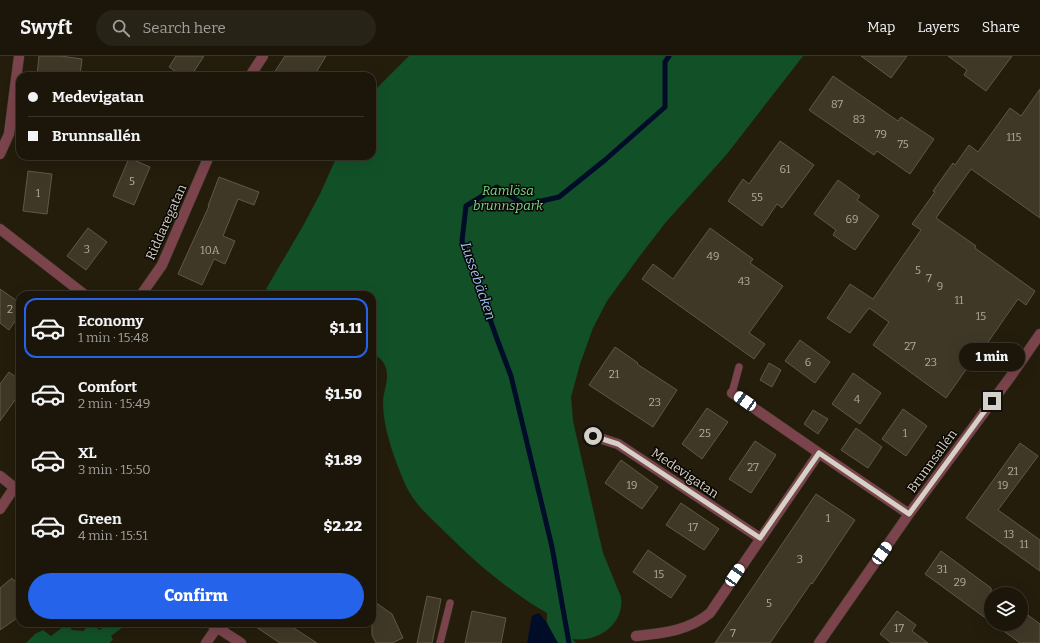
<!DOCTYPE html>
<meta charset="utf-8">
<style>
:root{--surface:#1b1609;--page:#282317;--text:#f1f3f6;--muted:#a09f9c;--line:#39352a;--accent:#2563eb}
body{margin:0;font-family:Bitter,serif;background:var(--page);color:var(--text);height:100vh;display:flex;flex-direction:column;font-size:15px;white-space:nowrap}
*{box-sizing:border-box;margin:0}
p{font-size:13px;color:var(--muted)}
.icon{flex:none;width:22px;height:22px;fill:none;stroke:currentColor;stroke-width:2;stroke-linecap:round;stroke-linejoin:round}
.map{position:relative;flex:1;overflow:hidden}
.details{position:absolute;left:16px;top:235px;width:360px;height:336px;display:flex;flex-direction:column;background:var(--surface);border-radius:12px;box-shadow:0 4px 16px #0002,0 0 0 1px var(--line)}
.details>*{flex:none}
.top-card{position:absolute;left:16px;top:16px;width:360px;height:88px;border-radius:12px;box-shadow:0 4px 16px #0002,0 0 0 1px var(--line);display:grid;align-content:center;height:88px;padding:0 12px;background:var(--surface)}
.tools{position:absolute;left:984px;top:531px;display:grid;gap:8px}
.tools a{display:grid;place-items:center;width:44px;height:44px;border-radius:50%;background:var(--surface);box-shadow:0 4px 16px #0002,0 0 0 1px var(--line);font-size:20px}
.end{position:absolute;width:18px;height:18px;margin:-9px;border:5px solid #d6d1c7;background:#111;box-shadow:0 0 0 2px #111}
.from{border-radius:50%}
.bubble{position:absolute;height:28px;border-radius:14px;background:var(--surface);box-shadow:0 4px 16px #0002,0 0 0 1px var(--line);font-size:13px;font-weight:800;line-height:28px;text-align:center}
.car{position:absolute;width:12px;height:24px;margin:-12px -6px;border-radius:5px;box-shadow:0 0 3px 1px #0007;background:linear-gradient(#fff 24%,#345 0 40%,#fff 0 76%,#345 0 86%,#fff 0)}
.top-card b{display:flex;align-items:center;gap:14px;height:38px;font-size:15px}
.top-card b+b{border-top:1px solid var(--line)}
.top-card i{width:10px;height:10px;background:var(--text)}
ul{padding:7px 0 0;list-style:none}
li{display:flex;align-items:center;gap:12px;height:60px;margin:0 8px 6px;padding:0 4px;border:2px solid transparent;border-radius:12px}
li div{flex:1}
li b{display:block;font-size:15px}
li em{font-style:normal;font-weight:800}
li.active{border-color:var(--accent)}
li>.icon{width:36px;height:36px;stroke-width:1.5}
.cta{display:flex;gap:8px;margin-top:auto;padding:8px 12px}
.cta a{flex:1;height:46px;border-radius:24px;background:var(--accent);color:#fff;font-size:16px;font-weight:800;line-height:46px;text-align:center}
header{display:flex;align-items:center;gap:24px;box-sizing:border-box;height:56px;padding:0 20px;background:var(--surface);border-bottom:1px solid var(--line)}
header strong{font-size:19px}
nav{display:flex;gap:22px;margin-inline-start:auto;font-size:14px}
.search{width:280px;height:36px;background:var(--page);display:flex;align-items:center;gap:10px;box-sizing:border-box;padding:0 14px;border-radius:22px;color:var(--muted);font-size:15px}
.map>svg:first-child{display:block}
.green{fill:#125127}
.water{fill:#000c28}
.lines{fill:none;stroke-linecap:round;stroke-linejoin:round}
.stream{stroke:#000c28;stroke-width:5}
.building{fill:#403827;stroke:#605846}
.service-casing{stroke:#403a2a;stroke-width:8}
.minor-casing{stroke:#403a2a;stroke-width:11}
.service{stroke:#7b444d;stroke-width:7}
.minor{stroke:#7b444d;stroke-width:10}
.route{stroke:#d6d1c7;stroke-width:5}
.labels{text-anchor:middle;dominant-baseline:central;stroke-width:3;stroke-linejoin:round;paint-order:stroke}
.number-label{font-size:11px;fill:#b0ab9f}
.park-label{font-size:13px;font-style:italic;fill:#77d98e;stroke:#0a0703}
.street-label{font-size:13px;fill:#d6d1c7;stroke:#0a0703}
.water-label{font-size:14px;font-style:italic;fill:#98c1f4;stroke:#0a0703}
</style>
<header>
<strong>Swyft</strong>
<div class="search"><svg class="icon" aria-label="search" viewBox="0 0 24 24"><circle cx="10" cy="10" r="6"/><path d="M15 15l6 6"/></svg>Search here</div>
<nav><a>Map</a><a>Layers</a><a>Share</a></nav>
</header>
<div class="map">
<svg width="1040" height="587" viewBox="0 0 1040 587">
<rect width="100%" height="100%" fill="#241d0c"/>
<path class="green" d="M409 0H803L727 98 666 166 639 201 607 245 593 272 580 308 571 341 573 365 603 497 621 541C625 566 600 587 572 583L576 587H546L547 557C509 535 476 507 445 476 431 462 415 449 406 430 395 404 383 374 383 345 384 334 389 324 386 312 383 304 379 301 372 297V239H277L266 233 303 170 320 138 337 100H372V37Z
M92 567 99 574 113 567H128L111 580 113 584 109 587H26L35 578 43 574 51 580 67 568 72 574 83 575Z"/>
<path class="water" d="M539 557 547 567 558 587H527L532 560Z"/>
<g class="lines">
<path class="stream" d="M569 587 552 491 511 320 497 283 462 185 466 150 497 131 524 149 559 141 605 104 665 51V6L669 0"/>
</g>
<path class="building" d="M39 0H61L82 3 80 19 71 18V20H37Z
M176 0H204L191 20H182L169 11Z
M285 0H326L314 20H272Z
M861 0H907L891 22Z
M948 0H1012L986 35 964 19 967 14Z
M833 20 898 65 901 61 934 83 910 118 877 95 874 99 809 54Z
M1040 33V162L971 113 936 162 976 190 975 192 1035 235 1026 249 1018 243 986 289 984 288 946 342 873 289 889 266 869 252 850 277 827 262 850 228 873 243 921 174 912 168 935 136 933 135 953 107 955 109 969 89 978 96 1010 52 1021 60Z
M780 85 814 109 782 152 777 148 762 170 728 145 743 123 749 128Z
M129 102 150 111 134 149 113 140Z
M28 115 52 118 47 158 23 155Z
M219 121 259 136 254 149 238 143 223 180 235 185 225 208 214 203 202 229 178 218 209 150H208Z
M838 124 860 140 857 144 879 160 855 194 833 179 836 174 814 158Z
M88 172 107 186 86 214 67 200Z
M710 172 753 203 750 207 783 230 749 277 765 288 754 303 642 223 653 208 673 223Z
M0 233 20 247V258L9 274 0 267Z
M800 284 830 306 815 327 785 305Z
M615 291 638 307 637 308 677 334 653 371 589 329Z
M769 307 781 314 772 331 760 324Z
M9 316 20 324V337L0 365V328Z
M853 317 881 337 860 368 832 348Z
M707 352 728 366 702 403 682 388Z
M903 353 927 370 906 400 882 383Z
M813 354 828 363 818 378 804 368Z
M856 372 882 391 868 412 841 394Z
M755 385 776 399 751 437 729 423Z
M1020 387 1038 400 998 454 1040 484V515L966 462Z
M621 404 658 431 642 453 605 427Z
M816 438 855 464 812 528 811 527 770 587H715Z
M681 447 719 473 704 494 666 469Z
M648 494 686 520 671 542 633 516Z
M941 495 991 532V566L925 518Z
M20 521V560L0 574V532L12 522 14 525Z
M427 540 441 543 432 587H417Z
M372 544 392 558 403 582 392 587H376L372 579Z
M1021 554 1040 568V587H1020L994 568H1021Z
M472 555 506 562 501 587H465Z
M897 555 916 569 912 575 928 587H891L880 578Z
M250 567H286L317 587H280Z"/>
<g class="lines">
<defs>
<path id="service" d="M732 337 739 311
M440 587 450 547"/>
<path id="minor" d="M250 20 263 0
M0 98 9 78 19 0
M0 173 85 239
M141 239 162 209 209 100
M732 337 819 397
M593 380 618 388 760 482
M0 420 20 436
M0 453 14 432
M210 567 241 587
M636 580C664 577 688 575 710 557L819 397 909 458
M206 587 220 567
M819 587 909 458 1011 320 1040 278"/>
</defs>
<use href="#service" class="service-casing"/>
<use href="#minor" class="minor-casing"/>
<use href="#service" class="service"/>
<use href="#minor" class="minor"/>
</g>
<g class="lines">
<path class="route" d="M593 380 618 388 760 482 819 397 909 458 992 345"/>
</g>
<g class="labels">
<g class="number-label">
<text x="837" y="48">87</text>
<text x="859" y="63">83</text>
<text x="881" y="78">79</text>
<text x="1014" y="81">115</text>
<text x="903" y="88">75</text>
<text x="785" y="113">61</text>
<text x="132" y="125">5</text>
<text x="38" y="137">1</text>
<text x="757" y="141">55</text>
<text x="852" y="163">69</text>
<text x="87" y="193">3</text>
<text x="210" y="194">10A</text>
<text x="713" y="200">49</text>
<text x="918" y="214">5</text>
<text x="929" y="222">7</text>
<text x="744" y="225">43</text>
<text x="940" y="230">9</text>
<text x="959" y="244">11</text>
<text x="10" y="253">2</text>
<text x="981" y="260">15</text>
<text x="910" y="290">27</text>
<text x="808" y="306">6</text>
<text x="931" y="306">23</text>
<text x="614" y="318">21</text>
<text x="857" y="343">4</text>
<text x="655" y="346">23</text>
<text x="705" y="377">25</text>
<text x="905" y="377">1</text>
<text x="753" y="411">27</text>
<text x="1013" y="415">21</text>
<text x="632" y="429">19</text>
<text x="1003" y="429">19</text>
<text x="828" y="462">1</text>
<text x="693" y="471">17</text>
<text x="1009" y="478">13</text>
<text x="1024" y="488">11</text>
<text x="800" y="503">3</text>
<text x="942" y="513">31</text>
<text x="659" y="518">15</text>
<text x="960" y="526">29</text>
<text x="769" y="547">5</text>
<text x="899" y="572">17</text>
<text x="733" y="577">7</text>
</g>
<g class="park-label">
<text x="508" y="134">Ramlösa<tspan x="508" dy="15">brunnspark</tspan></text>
</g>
<g class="street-label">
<text transform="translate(166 166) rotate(-66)">Riddaregatan</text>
<text transform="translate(932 405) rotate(-54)">Brunnsallén</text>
<text transform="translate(685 417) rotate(34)">Medevigatan</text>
</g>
<g class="water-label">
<text transform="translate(478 225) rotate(71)">Lussebäcken</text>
</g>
</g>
</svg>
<div class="tools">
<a><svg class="icon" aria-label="layers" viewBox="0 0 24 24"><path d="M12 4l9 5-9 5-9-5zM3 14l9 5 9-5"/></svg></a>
</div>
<i class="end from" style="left:593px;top:380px"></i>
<i class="end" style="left:992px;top:345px"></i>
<div class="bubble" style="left:959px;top:287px;width:66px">1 min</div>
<i class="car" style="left:745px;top:345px;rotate:305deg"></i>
<i class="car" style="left:882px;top:497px;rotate:35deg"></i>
<i class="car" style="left:735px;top:519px;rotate:34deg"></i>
<div class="top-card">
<b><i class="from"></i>Medevigatan</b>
<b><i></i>Brunnsallén</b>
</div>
<section class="details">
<ul>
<li class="active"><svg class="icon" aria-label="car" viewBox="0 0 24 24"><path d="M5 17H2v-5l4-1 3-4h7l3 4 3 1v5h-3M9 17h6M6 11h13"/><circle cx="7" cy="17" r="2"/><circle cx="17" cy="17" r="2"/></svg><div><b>Economy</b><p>1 min · 15:48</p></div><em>$1.11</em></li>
<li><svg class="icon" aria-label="car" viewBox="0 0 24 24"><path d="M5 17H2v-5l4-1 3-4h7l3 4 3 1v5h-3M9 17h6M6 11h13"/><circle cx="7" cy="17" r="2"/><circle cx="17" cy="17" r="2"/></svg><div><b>Comfort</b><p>2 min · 15:49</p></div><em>$1.50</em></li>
<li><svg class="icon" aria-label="car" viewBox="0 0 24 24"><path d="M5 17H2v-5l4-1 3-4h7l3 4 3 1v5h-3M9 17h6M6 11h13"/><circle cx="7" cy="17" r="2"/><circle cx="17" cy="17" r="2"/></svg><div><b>XL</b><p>3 min · 15:50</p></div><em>$1.89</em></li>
<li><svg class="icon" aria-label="car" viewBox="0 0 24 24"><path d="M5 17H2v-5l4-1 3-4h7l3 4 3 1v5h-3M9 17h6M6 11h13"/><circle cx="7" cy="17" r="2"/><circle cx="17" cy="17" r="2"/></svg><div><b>Green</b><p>4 min · 15:51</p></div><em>$2.22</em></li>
</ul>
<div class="cta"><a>Confirm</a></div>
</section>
</div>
